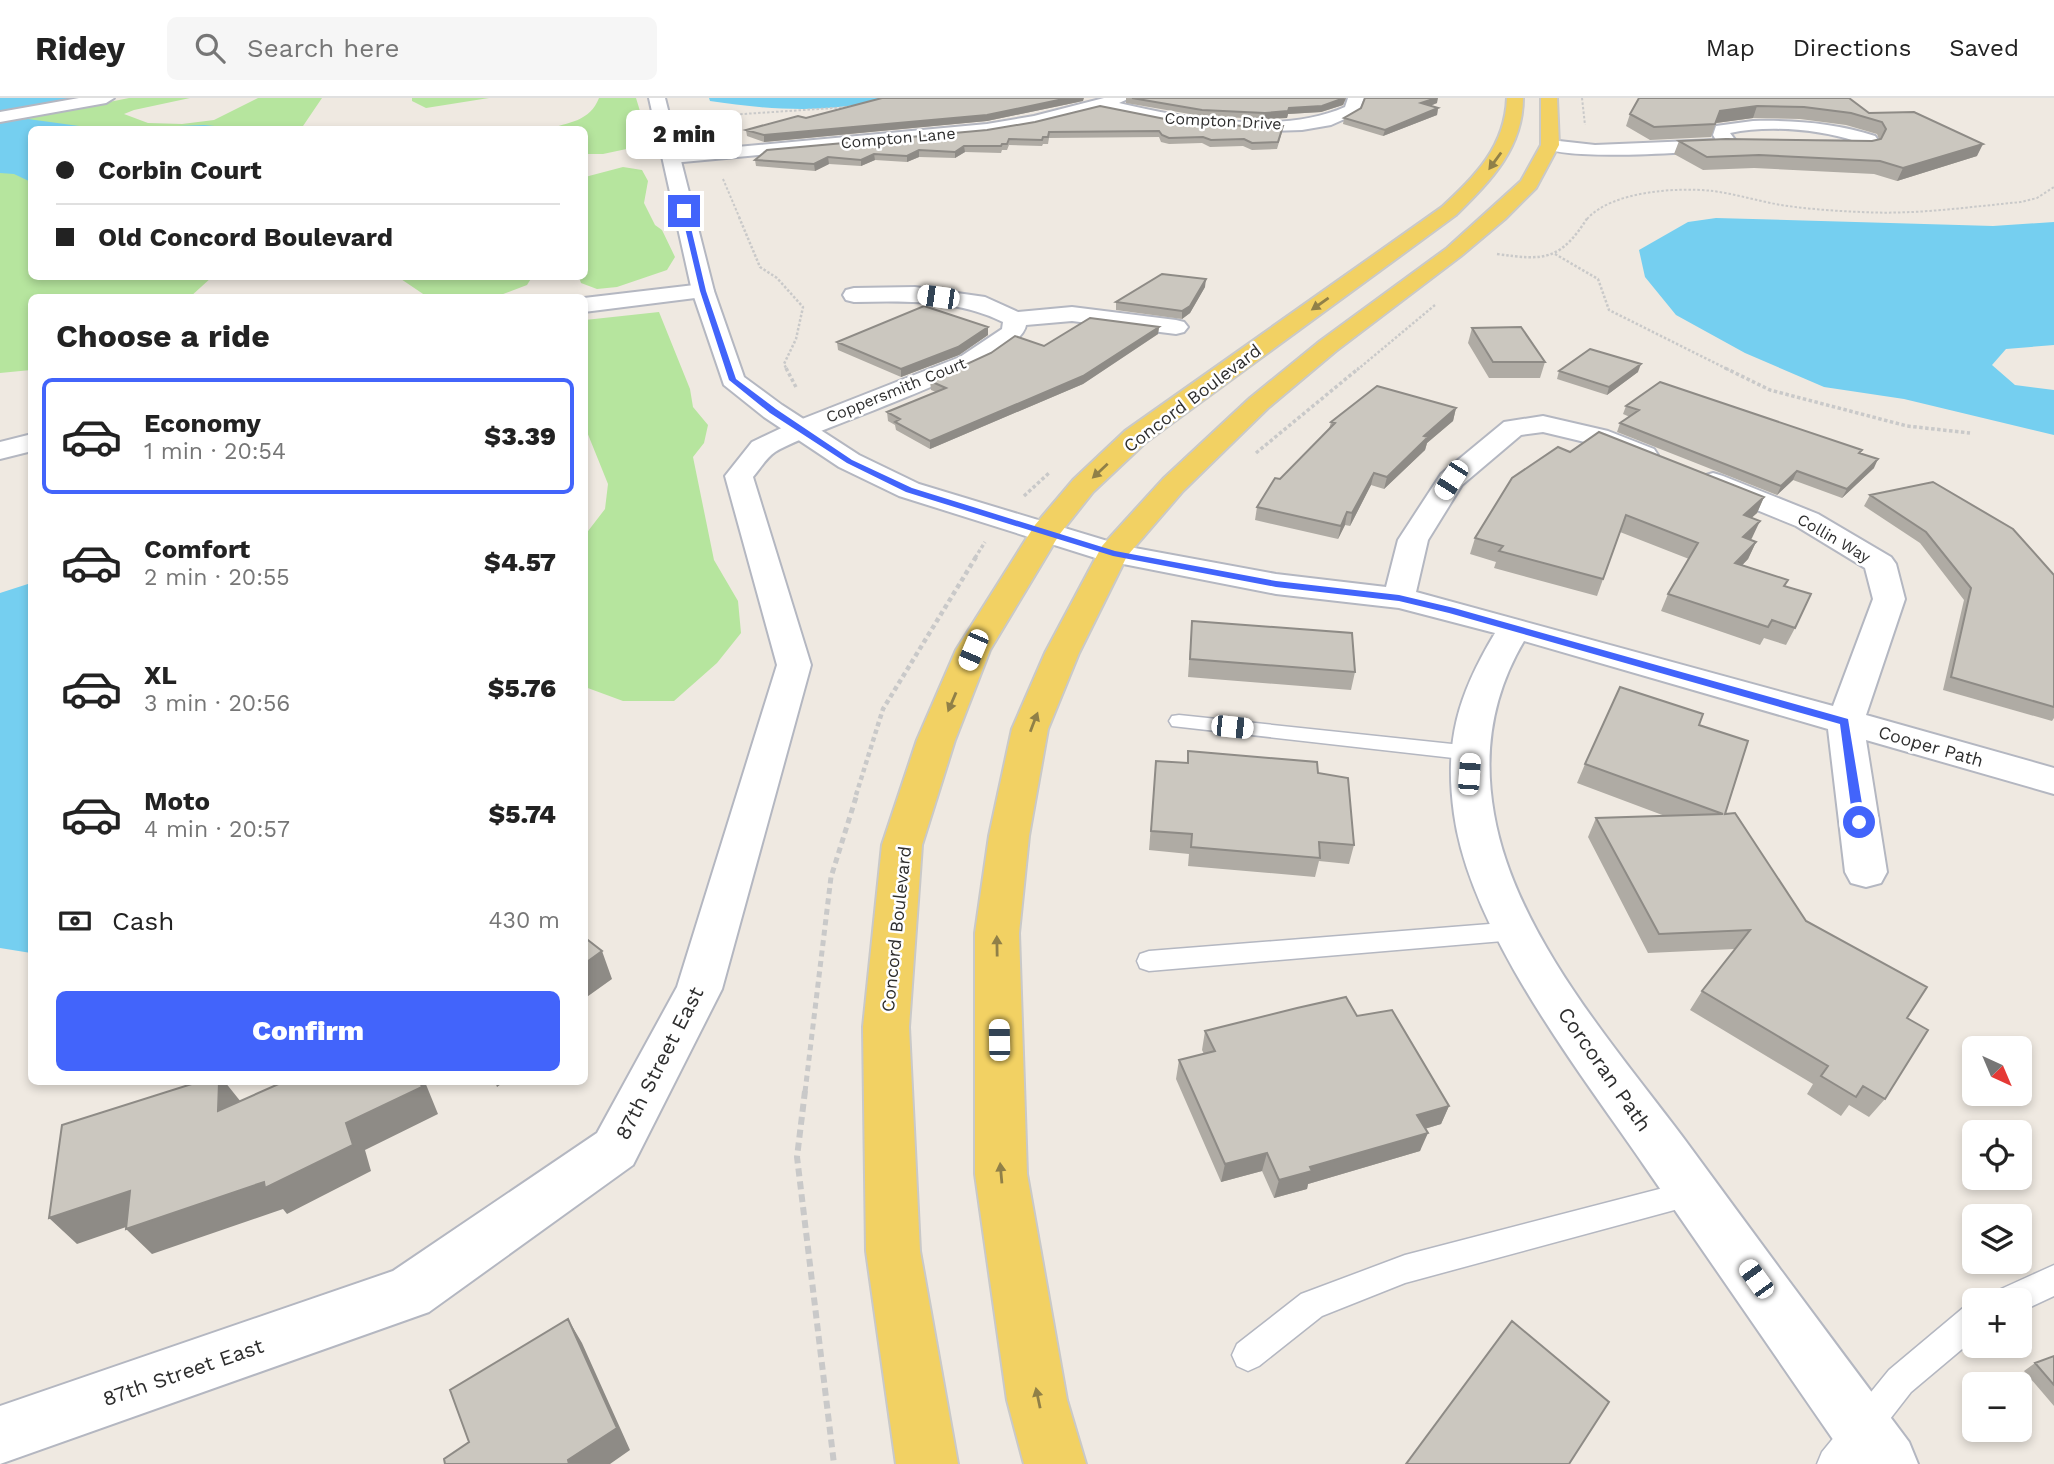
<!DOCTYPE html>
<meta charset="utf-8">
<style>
:root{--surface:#fff;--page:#f6f6f6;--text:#222;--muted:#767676;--line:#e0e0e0;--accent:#4264fb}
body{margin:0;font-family:"Work Sans",sans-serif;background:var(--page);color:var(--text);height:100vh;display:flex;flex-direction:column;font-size:26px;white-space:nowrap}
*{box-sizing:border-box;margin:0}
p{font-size:23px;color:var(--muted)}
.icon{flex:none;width:38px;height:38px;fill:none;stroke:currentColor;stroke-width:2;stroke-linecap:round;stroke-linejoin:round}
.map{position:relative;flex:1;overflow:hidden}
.side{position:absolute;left:28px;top:196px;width:560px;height:791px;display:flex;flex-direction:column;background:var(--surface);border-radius:10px;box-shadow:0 4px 10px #0003}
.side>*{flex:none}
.hud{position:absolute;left:28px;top:28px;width:560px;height:154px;border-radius:10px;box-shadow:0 4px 10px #0003;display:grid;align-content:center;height:154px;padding:0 28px;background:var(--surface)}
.needle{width:46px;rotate:136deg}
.buttons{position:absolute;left:1962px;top:938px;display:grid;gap:14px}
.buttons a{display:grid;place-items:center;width:70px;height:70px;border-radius:10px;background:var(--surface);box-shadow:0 4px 10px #0003;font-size:35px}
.end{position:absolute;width:32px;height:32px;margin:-16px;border:9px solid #4264fb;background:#fff;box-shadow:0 0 0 4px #fff}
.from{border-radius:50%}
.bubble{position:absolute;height:49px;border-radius:10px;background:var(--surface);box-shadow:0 4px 10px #0003;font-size:23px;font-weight:800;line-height:49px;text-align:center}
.car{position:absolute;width:21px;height:42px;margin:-21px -10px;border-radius:9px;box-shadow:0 0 5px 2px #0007;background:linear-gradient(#fff 24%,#345 0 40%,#fff 0 76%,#345 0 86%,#fff 0)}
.hud b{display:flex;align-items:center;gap:24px;height:66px;font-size:26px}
.hud b+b{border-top:2px solid var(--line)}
.hud i{width:18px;height:18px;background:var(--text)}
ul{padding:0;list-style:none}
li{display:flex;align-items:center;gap:21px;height:116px;margin:0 14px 10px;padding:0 14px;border:4px solid transparent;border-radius:10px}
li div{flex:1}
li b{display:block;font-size:26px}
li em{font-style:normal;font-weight:800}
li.on{border-color:var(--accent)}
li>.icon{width:63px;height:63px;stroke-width:1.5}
h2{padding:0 28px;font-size:32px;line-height:84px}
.pay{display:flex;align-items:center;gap:18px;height:77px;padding:0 28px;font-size:26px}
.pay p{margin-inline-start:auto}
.cta{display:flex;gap:14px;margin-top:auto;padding:14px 28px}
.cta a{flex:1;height:80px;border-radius:10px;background:var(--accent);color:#fff;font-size:28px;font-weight:800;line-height:80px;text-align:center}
header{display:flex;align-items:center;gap:42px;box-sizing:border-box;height:98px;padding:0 35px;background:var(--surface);border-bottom:2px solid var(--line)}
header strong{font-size:33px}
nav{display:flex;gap:38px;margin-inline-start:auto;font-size:24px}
.search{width:490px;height:63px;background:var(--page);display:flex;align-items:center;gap:18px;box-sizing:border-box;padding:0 24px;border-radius:10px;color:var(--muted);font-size:26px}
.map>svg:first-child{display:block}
.green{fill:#b6e59e}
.water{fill:#75cff0}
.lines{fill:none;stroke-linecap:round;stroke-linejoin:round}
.lane-casing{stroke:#b4b7c1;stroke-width:3}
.street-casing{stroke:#b4b7c1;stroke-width:4}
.secondary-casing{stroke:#b4b7c1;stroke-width:4}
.primary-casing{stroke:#c9c9c9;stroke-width:4}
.path-far5{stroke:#c9c9c9;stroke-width:2;stroke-dasharray:2.5 2;stroke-linecap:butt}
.path-far4{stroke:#c9c9c9;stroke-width:2.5;stroke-dasharray:2.5 2;stroke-linecap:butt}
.path-far3{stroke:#c9c9c9;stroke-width:3.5;stroke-dasharray:3.5 2.5;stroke-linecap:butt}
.path-far2{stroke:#c9c9c9;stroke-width:4.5;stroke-dasharray:4.5 3.5;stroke-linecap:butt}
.path-far1{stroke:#c9c9c9;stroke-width:5;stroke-dasharray:6 4.5;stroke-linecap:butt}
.path{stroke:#c9c9c9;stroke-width:6;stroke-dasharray:8 5;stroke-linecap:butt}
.lane{fill:#fff;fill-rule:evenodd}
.street{fill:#fff;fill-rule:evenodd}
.secondary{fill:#fff;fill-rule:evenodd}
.primary{fill:#f2d163;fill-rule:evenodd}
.wall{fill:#afaba4}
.shaded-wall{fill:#8e8b86}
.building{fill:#cbc7bf;stroke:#8e8b86;stroke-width:2}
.oneway{fill:#908048}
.route{fill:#4264fb}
.labels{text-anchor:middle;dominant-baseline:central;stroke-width:5;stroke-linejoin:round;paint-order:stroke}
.far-street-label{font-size:16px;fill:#2e2e2e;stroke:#fff}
.street-label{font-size:18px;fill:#2e2e2e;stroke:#fff}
.near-street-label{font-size:21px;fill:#2e2e2e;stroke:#fff}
</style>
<header>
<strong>Ridey</strong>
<div class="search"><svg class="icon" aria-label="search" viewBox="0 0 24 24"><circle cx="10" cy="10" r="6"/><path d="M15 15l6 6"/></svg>Search here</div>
<nav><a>Map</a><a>Directions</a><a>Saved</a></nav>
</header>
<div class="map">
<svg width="2054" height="1366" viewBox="0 0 2054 1366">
<rect width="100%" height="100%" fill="#efe9e1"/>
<path class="green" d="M129 0H190L134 12 124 16 148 25 182 26 214 22 258 0H322L301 31 32 32V178L212 179 190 199 32 200 31 272 0 275V26Z
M412 0H489L426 10 412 3Z
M599 0H636L650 46 603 56H585L584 32 546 31C569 25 590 23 599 0Z
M623 69 642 72 648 83 644 105 655 127 662 132 675 159 667 172 617 189 597 191 581 185 579 179 584 178 585 79Z
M398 179 532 178V179L527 187 495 199 429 200Z
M659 214 690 291 693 309 708 327 704 345 693 359 714 462 738 503 741 535 717 565 674 603H623L585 589V437L605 411 608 386 585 329V222Z"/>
<path class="water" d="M0 0H77L0 15Z
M709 0H882C833 17 761 11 710 3Z
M28 21 101 31 204 27 247 31 32 32 31 84 14 76 0 75V24Z
M1716 120 1993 128 2054 124V247L2006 251 1992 267 2015 287 2054 292V337L1904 301 1824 289 1745 255 1676 217 1645 179 1639 152 1688 124Z
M31 485H32L31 855 0 850V495Z"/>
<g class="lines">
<defs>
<path id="lane" d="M1179 617 1471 648 1478 650 1481 655 1478 660 1471 662 1172 628 1169 623 1172 618Z
M1515 824 1523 827 1527 833 1523 839 1515 842 1149 873 1140 870 1137 863 1140 856 1149 853Z
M1694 1082 1704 1086 1708 1095 1704 1104 1405 1185 1322 1218 1259 1268 1248 1273 1237 1268 1232 1257 1237 1246 1301 1196 1405 1157Z
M2054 1167V1198L2020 1214V1202H1997L2001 1191Z
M1974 1206V1241L1911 1294 1855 1366H1817L1822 1354 1889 1272 1963 1210Z"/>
<path id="street" d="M79 0H114L106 5 0 24V14Z
M1104 0H1130L1119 5C1185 21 1282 37 1345 9L1348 0H1364L1358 15 1331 27 1302 32 1268 33 1195 29 1101 10 1035 28 987 36 672 65 663 60 672 55 987 26 1034 18Z
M1753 23C1794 22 1836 25 1875 38L1878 42 1873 52 1867 53H1821L1812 48 1815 44 1855 43C1818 31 1768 27 1730 35L1739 47 1730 52C1700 53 1557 65 1541 47L1550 42 1595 47 1716 42 1713 37 1716 28Z
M703 186 711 188 714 193 711 198 584 214V200Z
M915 189 985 199 1018 214 1072 209 1176 222 1184 224 1188 229 1184 234 1176 236 1072 223 1026 227C1020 267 816 329 775 354 766 360 760 371 753 379L811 567 722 891 633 1067 429 1214 0 1366V1308L393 1173 597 1035 677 889 777 567 725 378 752 344 792 325 960 259 1002 231 1003 224C957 201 905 203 854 204L846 202 843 197 846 192 854 190Z
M1543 318 1608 333 1654 351 1658 357 1654 363 1644 365 1634 363 1589 345 1543 334 1521 337 1462 387 1428 442 1416 494 1833 608 1873 501 1865 470 1796 428 1703 390 1699 384 1703 378 1713 375 1723 378 1818 416 1891 459 1896 466 1905 501 1866 617 2054 670V696L1866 642 1887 774 1881 785 1866 789 1851 785 1845 774 1828 631 1524 543C1492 597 1483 655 1494 716 1515 836 1614 947 1685 1042 1759 1143 1834 1244 1909 1344L1918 1366H1850C1781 1266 1712 1166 1643 1066 1577 970 1470 833 1454 716 1444 643 1458 597 1495 535L1399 510 1276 496 1113 464 1102 462 1098 455 1102 448 1113 446 1276 476 1386 489 1398 442 1441 376 1504 324Z
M32 336V353L0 361V344Z"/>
<path id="secondary" d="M649 0H665L714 193 744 279 782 307 859 357 919 386 1124 448 1128 455 1124 462 1113 464 1102 462 899 398 839 369 764 319 724 287 692 193Z"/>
<path id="primary" d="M1507 0H1523C1523 51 1490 83 1456 117L1145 345 1093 394 1059 437 990 552 955 642 922 747 909 929 920 1153 958 1366H896L866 1153 863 929 882 747 917 642 956 552 1035 427 1073 382 1125 333 1442 109C1476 77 1505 49 1507 0Z
M1541 0H1557L1559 47 1536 90 1505 121 1461 158 1336 253 1268 310 1183 393 1127 458 1079 555 1048 631 1029 738 1019 835 1027 1076 1067 1302 1086 1366H1024L1007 1302 975 1076V835L989 738 1012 631 1045 555 1102 448 1163 381 1250 300 1320 243 1447 150 1521 83 1541 47Z"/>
</defs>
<use href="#lane" class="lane-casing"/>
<use href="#street" class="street-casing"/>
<use href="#secondary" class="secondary-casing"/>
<use href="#primary" class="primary-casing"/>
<path class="path-far5" d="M1582 0 1585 27
M706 33 709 20 713 18 849 9
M723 81 740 121
M1587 121C1612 93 1677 89 1713 93 1736 96 1758 103 1781 107 1807 111 1835 113 1861 114 1915 117 1968 109 2021 104L2037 100 2054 89"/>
<path class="path-far4" d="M739 119 760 169 777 180 803 209 796 241 784 266 787 272
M1497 156C1545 163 1561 162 1588 119
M1555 156 1598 181 1609 212 1729 272
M1357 272 1435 207"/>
<path class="path-far3" d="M786 270 797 291
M1725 270 1770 292 1907 328 1970 335
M1256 355 1359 270
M1024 398 1049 375
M975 460 985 444"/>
<path class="path-far2" d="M856 697 883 611 976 459"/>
<path class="path-far1" d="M805 994 831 779 857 696"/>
<path class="path" d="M805 993 797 1059 834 1366"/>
<use href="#lane" class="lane"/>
<use href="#street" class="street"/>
<use href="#secondary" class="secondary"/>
<use href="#primary" class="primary"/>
</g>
<path class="wall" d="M1126 0H1346L1343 7 1321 14 1288 16 1287 20 1264 21 1201 18 1126 5Z
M1849 0 1869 15 1977 58 1897 83 1874 76 1754 70 1703 72 1674 56 1679 43H1872L1879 41 1877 36 1846 27 1800 21 1753 20 1716 25 1711 39 1650 42 1626 28 1630 16Z
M1083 3 987 23 764 44 747 38 746 32 806 20Z
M1437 5 1430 8 1438 10 1437 17 1383 38 1343 26 1344 20 1361 10Z
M1170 22 1282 34 1277 51 1252 52 1243 48 1210 49 1202 45 1169 46 1161 44 1159 39 1049 40 1048 46H1043L1042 48 1009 47 1007 52H1002L1001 55 965 54 955 60 919 59 907 64 875 62 861 68 829 66 815 73 756 68 755 62Z
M1205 189 1190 215 1182 221 1116 212V204Z
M1159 229 1158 236 1083 286 930 351 896 332 895 327 888 323 887 314 936 294 931 292 930 283 1044 248Z
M1472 230 1545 264 1540 280H1489L1468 245Z
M988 237 959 257 901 279 838 252 837 244Z
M1559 273 1638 274 1607 297 1557 281Z
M1626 308 1861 356 1874 370 1842 400 1793 382 1777 397 1617 334 1620 325 1630 319 1623 316Z
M1456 310 1453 323 1427 345 1425 352 1384 391 1371 387 1350 428 1345 427 1338 441 1255 422 1257 409 1280 381 1329 331 1331 324Z
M1570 354 1764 399 1757 415 1751 420 1752 440 1750 442 1756 444 1748 461 1742 467 1785 488 1795 530 1786 547 1764 540 1760 547 1661 513 1668 496 1689 461 1620 434 1597 498 1494 470 1496 464 1470 456 1475 440Z
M1870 397 2054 477V620L2052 623 1943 592 1964 502 1920 445 1864 408Z
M1192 523 1355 574 1351 592 1188 579Z
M1699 627 1725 716 1806 823 1907 920 1885 1001 1869 1019 1849 1007 1841 1018 1807 996 1813 986 1690 912 1702 893 1735 851 1648 855 1588 739 1596 720 1665 718 1577 685 1585 666Z
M1188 653 1318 675 1354 747 1349 766 1319 763 1315 779 1188 768 1189 756 1149 752 1156 663 1187 665Z
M1357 918 1449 1008 1441 1026 1425 1031 1420 1053 1308 1086 1307 1091 1274 1100 1262 1073 1221 1084 1176 981 1179 962 1204 956 1202 952 1205 933Z
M2054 1258V1308L2024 1273 2035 1265Z"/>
<path class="shaded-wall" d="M1068 0H1084L1083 3 987 23 764 44V37Z
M1346 0 1343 7 1321 14 1288 16 1287 20 1264 21 1265 15Z
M1436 0H1438L1437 5 1420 12 1421 5Z
M1757 8 1753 20 1716 25 1720 13Z
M1438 10 1437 17 1383 38 1385 32Z
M1983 46 1977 58 1897 83 1903 70Z
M964 48 965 54 955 60V54Z
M919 52V59L907 64V58Z
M874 56 875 62 861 68V62Z
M828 59 829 66 815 73 814 66Z
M1206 181 1205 189 1190 215 1182 221V213Z
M988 229V237L959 257 901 279V271Z
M1159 229 1158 236 1083 286 930 351V343Z
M1641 266 1638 274 1607 297 1609 289Z
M1456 310 1453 323 1427 345 1425 352 1384 391 1387 379 1424 338Z
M1878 361 1874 370 1842 400 1847 391Z
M1797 373 1793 382 1777 397 1781 388Z
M1374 375 1371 387 1350 428 1352 415Z
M1764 399 1757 415 1736 434 1744 417Z
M1347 414 1345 427 1338 441 1341 428Z
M1760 423 1752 440 1736 456 1743 439Z
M1756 444 1748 461 1728 482 1735 465Z
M602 853 612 881 584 901V866Z
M219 984H225L241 1004 218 1013Z
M420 984H425L438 1016 365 1052 371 1073 287 1116 283 1111 152 1156 126 1131Z
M495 984H504L497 989Z
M1449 1008 1441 1026 1410 1035 1417 1017Z
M1428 1035 1420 1053 1308 1086 1307 1091 1274 1100 1279 1082 1310 1069Z
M1267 1055 1262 1073 1221 1084 1225 1066Z
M130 1093 155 1119 77 1146 49 1120Z
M568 1221 582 1245 630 1352 610 1366H569L568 1362Z"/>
<path class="building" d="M882 0H1068L987 17 764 37 746 32 798 18 806 20Z
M1132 0H1344L1322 8 1289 10 1288 13 1265 15 1202 12Z
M1365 0H1436L1421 5 1438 10 1385 32 1344 20 1361 10Z
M1639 0H1849L1869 15 1914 14 1983 46 1903 70 1880 63 1759 57 1707 59 1679 43 1726 41 1872 43 1881 41 1886 31 1882 24 1851 15 1804 9 1757 8 1720 13 1715 26 1654 29 1630 16Z
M1100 8 1170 22 1255 29 1283 28 1278 44 1252 45 1244 41 1211 42 1203 39 1169 40 1162 37 1159 33 1049 34 1048 39H1043L1042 42 1009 41 1007 46H1002L1001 48H964L955 54 919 52 907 58 874 56 861 62 828 59 814 66 755 62 767 52 987 32 1035 24Z
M1162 176 1206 181 1190 208 1182 213 1116 204Z
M924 208 988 229 958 249 901 271 837 244Z
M1090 220 1159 229 1083 278 930 343 895 324 900 321 887 314 946 290 930 283 991 255 1015 238 1044 248Z
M1521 229 1545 264H1493L1472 230Z
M1590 251 1641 266 1609 289 1559 273Z
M1660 284 1862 352 1859 355 1878 361 1847 391 1797 373 1781 388 1620 325 1639 312 1626 308Z
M1377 288 1456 310 1424 338 1428 339 1387 379 1374 375 1352 415 1347 414 1341 428 1257 409 1275 380 1280 381 1335 325 1331 324Z
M1599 334 1764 399 1744 417 1760 423 1743 439 1756 444 1735 465 1788 482 1784 488 1811 496 1795 530 1772 522 1768 529 1668 496 1698 445 1626 417 1603 481 1499 453 1503 448 1475 440 1512 380 1558 349 1570 354Z
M1933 384 2013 431 2054 477V609L1951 579 1971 490 1926 434 1870 397Z
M1192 523 1352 535 1355 574 1190 561Z
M1620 589 1703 616 1699 627 1748 643 1725 716 1735 715 1806 823 1927 889 1907 920 1928 932 1885 1001 1863 988 1856 999 1821 978 1828 968 1702 893 1750 832 1659 836 1596 720 1723 716 1585 666Z
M1188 653 1317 664 1318 675 1348 680 1354 747 1319 744 1320 760 1191 749 1192 736 1151 733 1156 663 1188 665Z
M584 839 602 853 584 866Z
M1346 899 1357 918 1392 912 1449 1008 1417 1017 1428 1035 1310 1069 1312 1073 1279 1082 1267 1055 1225 1066 1179 962 1215 953 1205 933 1297 910Z
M198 984H219L218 1013 283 984H420L422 989 346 1025 353 1047 265 1090 264 1084 126 1131 130 1093 49 1120 62 1027Z
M568 1221 617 1330 568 1362 569 1366H445L444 1361 469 1344 450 1292Z
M1512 1223 1609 1304 1569 1366H1406Z
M2054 1258V1287L2035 1265Z"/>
<defs><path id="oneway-solid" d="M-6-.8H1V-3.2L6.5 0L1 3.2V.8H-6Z" transform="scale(1.75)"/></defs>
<g class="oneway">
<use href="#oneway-solid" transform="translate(1495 63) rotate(126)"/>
<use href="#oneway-solid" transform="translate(1320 206) rotate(145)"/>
<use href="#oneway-solid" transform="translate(1100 373) rotate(137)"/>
<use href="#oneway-solid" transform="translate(952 604) rotate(113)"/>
<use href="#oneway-solid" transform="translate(1034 624) rotate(-69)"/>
<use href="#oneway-solid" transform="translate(997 848) rotate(-91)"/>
<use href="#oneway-solid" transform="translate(1001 1075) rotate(-95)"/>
<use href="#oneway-solid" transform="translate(1038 1300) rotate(-102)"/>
</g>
<path class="route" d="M684 111 687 113 706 193 736 281 776 311 852 362 912 390 1115 453 1276 483 1399 497 1454 510 1848 621 1865 724 1859 728 1853 724 1840 626 1449 515 1399 503 1276 489 1113 458 906 394 847 365 770 315 729 282 700 193 681 113Z"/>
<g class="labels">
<g class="far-street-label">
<text transform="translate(1223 23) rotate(3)">Compton Drive</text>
<text transform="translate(898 40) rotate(-5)">Compton Lane</text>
<text transform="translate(896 292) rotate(-22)">Coppersmith Court</text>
<text transform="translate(1834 440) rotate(30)">Collin Way</text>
</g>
<g class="street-label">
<text transform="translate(1192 300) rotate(-37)">Concord Boulevard</text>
<text transform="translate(1931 648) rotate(16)">Cooper Path</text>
<text transform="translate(896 831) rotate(-84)">Concord Boulevard</text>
</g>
<g class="near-street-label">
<text transform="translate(659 965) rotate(-63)">87th Street East</text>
<text transform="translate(1605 971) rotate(55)">Corcoran Path</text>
<text transform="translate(183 1274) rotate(-19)">87th Street East</text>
</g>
</g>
</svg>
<div class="buttons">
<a><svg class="needle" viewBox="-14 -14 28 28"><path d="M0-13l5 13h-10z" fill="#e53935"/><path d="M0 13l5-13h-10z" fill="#767676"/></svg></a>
<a><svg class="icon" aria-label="locate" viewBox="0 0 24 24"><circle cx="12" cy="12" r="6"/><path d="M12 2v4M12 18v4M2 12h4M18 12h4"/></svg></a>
<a><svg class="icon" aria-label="layers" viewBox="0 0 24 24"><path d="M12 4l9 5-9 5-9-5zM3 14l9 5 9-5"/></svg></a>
<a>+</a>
<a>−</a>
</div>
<i class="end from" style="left:1859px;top:724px"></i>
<i class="end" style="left:684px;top:113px"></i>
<div class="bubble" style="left:626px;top:12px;width:116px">2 min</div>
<i class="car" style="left:938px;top:199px;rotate:278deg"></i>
<i class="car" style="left:1451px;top:382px;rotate:213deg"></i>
<i class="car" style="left:973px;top:552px;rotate:203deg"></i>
<i class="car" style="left:1232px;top:629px;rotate:96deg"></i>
<i class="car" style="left:1469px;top:676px;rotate:4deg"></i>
<i class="car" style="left:999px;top:942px;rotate:359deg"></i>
<i class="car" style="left:1756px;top:1181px;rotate:324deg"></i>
<div class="hud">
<b><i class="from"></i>Corbin Court</b>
<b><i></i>Old Concord Boulevard</b>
</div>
<section class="side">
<h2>Choose a ride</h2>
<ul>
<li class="on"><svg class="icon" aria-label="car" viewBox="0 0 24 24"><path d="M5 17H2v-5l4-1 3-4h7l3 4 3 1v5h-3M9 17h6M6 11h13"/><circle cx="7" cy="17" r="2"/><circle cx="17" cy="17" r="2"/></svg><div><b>Economy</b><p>1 min · 20:54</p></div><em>$3.39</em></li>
<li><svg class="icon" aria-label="car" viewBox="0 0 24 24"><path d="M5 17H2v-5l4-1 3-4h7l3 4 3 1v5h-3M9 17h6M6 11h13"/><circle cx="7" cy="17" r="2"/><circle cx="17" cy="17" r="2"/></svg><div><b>Comfort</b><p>2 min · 20:55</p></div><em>$4.57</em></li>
<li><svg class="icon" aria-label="car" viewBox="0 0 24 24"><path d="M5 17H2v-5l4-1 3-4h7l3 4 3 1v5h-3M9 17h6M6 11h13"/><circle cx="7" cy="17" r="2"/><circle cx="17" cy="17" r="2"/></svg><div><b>XL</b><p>3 min · 20:56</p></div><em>$5.76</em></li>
<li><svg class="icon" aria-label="car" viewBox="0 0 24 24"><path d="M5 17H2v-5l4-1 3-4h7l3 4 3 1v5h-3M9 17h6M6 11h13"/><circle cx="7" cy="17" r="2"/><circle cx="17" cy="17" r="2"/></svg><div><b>Moto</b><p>4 min · 20:57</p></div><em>$5.74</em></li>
</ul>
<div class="pay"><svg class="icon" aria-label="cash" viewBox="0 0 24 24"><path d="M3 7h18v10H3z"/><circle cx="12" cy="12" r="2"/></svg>Cash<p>430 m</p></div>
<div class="cta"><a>Confirm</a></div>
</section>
</div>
